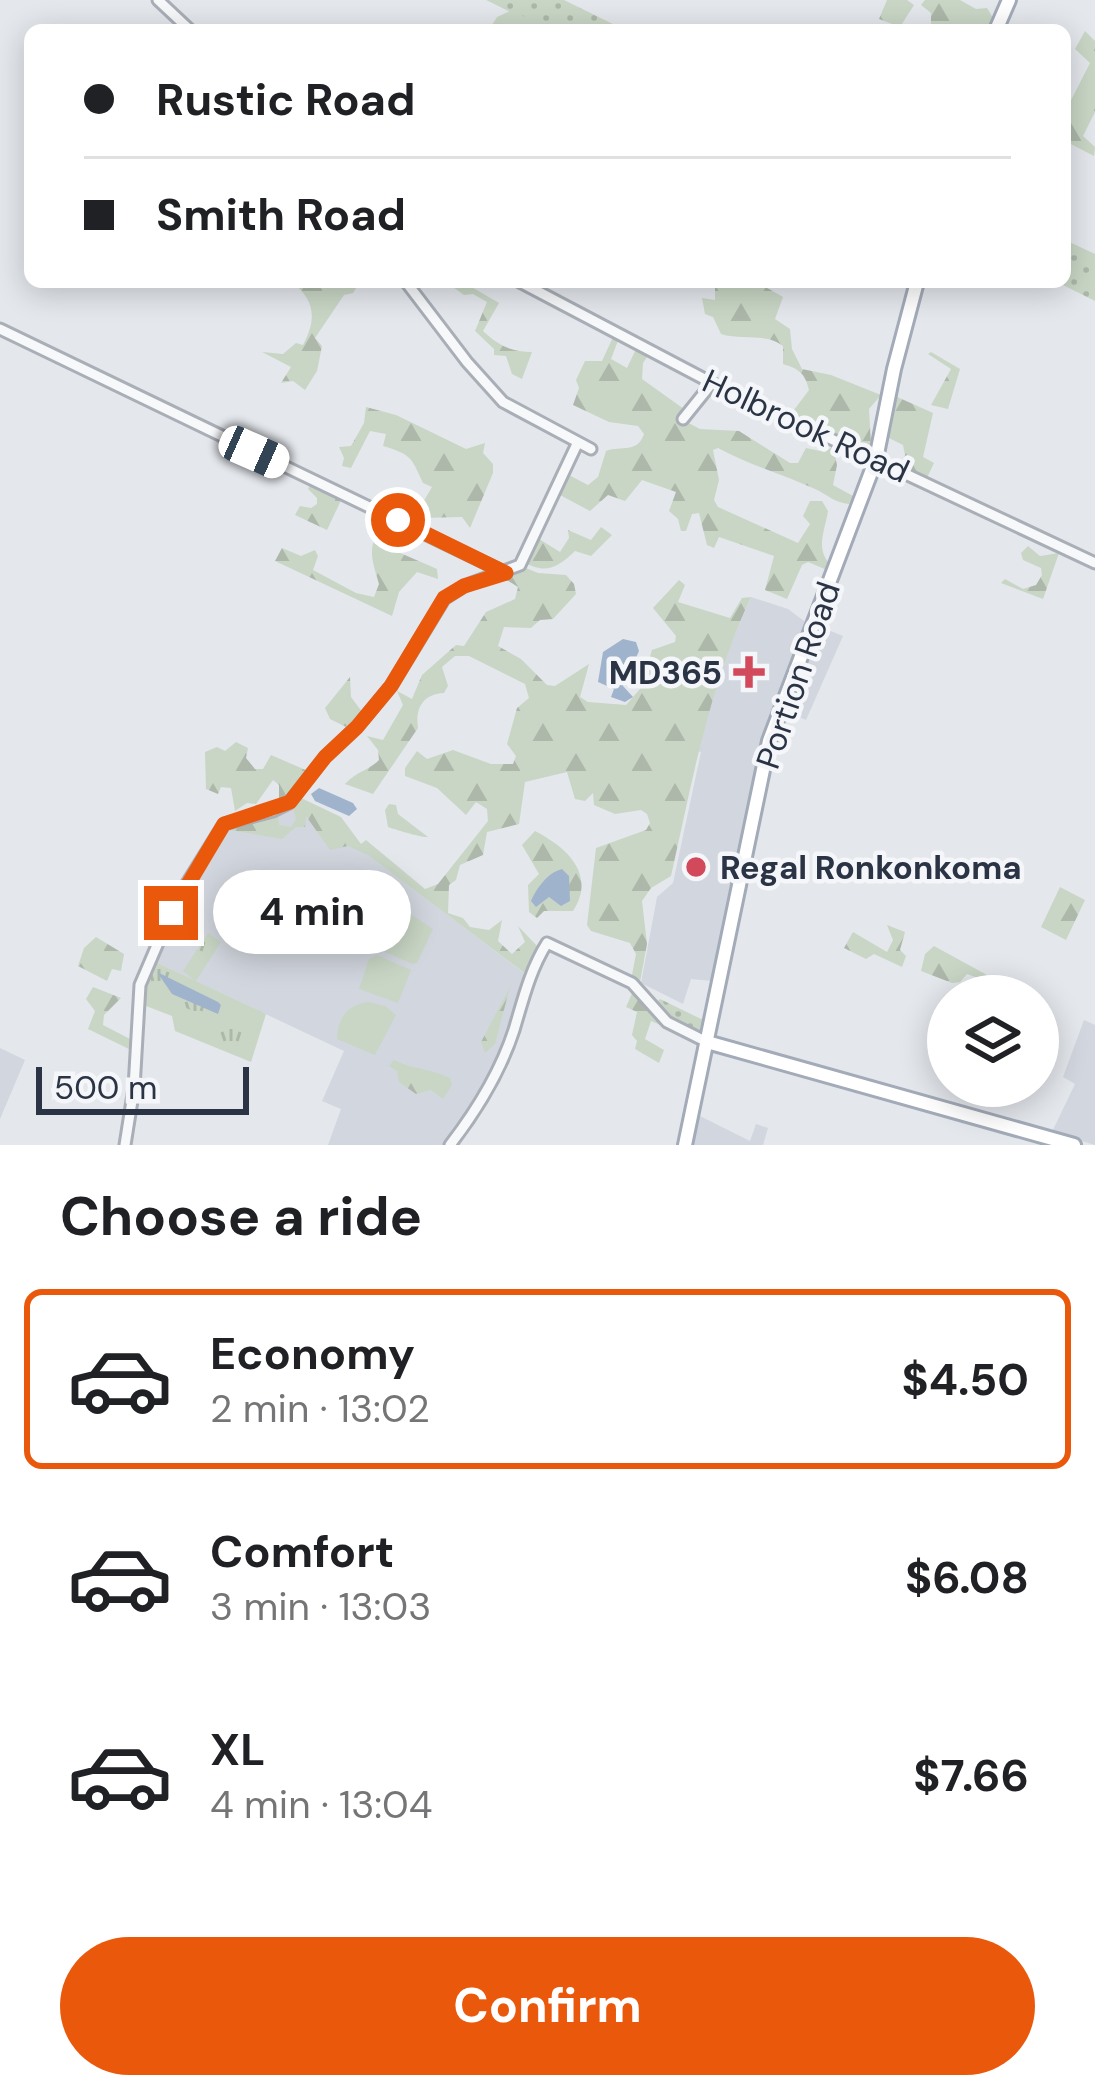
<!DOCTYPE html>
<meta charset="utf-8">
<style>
:root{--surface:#fff;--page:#f2f2f2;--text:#202124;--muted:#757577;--line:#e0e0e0;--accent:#ea580c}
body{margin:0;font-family:"DM Sans",sans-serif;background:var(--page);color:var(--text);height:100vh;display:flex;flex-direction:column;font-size:45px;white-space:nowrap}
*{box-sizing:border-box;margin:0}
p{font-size:39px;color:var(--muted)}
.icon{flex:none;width:66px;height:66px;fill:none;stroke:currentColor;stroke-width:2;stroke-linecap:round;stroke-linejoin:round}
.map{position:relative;height:1145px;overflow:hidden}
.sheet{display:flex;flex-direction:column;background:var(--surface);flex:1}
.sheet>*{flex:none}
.guide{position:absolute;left:24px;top:24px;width:1047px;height:264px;border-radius:18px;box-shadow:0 6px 30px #0003;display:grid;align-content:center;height:264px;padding:0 60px;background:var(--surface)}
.tools{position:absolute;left:927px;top:975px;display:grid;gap:24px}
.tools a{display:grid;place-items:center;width:132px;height:132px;border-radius:50%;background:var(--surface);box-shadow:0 6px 30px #0003;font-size:60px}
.scale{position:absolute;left:36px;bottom:30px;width:213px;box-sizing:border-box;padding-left:12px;border:6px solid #2b3445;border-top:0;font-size:33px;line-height:42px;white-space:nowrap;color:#2b3445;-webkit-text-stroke:9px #f4f6f9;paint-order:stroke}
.end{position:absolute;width:54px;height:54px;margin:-27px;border:15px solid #ea580c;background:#fff;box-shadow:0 0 0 6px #fff}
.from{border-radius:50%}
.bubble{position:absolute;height:84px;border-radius:42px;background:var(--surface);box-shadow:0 6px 30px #0003;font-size:39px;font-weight:700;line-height:84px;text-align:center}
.car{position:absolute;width:36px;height:72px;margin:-36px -18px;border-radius:15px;box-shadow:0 0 9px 3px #0007;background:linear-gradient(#fff 24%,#345 0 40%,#fff 0 76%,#345 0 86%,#fff 0)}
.guide b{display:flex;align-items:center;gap:42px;height:114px;font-size:45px}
.guide b+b{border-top:3px solid var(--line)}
.guide i{width:30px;height:30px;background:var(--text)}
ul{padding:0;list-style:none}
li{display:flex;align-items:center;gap:36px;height:180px;margin:0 24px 18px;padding:0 36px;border:6px solid transparent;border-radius:18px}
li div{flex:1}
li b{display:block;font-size:45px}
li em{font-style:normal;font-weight:700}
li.selected{border-color:var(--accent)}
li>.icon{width:108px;height:108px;stroke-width:1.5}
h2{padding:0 60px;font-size:54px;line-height:144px}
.action{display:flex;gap:24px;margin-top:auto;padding:24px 60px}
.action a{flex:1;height:138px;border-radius:72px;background:var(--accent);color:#fff;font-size:48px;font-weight:700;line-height:138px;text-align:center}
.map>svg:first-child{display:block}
.built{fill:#d2d6de}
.grass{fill:url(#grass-dots)}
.forest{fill:url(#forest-firs)}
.park{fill:url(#park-tufts)}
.pitch{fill:#c9d6c5;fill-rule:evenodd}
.water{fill:#9fb4cc}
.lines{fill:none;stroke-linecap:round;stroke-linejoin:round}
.minor-casing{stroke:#a9aeb7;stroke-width:15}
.major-casing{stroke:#a3abb8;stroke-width:18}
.minor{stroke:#f7f8fa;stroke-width:9}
.major{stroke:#fff;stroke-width:12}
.route{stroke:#ea580c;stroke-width:15}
.poi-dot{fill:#d1495b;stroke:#f4f6f9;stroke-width:4.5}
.labels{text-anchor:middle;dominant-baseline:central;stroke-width:9;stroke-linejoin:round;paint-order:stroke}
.street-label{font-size:33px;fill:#2b3445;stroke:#f4f6f9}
.poi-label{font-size:33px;font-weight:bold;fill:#2b3445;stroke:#f4f6f9;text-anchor:end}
</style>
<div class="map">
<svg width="1095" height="1145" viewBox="0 0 1095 1145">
<defs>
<pattern id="grass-dots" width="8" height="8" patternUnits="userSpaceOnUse" patternTransform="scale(3)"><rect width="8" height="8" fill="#c9d6c5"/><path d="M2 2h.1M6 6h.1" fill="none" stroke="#adb8ab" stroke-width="1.8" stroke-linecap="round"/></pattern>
<pattern id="forest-firs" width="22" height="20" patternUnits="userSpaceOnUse" patternTransform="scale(3)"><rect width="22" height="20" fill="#c9d6c5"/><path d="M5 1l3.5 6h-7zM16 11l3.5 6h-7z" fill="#adb8ab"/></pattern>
<pattern id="park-tufts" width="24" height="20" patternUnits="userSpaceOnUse" patternTransform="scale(3)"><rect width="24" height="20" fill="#c9d6c5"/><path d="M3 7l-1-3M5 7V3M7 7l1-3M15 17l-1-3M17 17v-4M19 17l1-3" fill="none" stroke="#adb8ab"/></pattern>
</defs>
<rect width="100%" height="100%" fill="#e4e7ec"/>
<path class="built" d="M751 597 788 609 808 624 771 719 712 981 691 979 683 1004 641 983 657 897 673 883 701 752 697 751 700 732 721 667Z
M823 628 843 636 806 720 786 711 796 681 819 629Z
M295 799 529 977 518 994 510 1026 476 1108 447 1145H328L341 1109 322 1101 344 1051 153 961 181 899 228 827Z
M1084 1020 1095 1025V1145L1052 1132 1075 1084 1063 1077Z
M0 1048 25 1060 0 1119Z
M694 1113 750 1141 756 1124 768 1128 763 1145H688Z"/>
<path class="grass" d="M486 0H564L625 30H547Z
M1065 240 1095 254V301L1057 282H1065Z
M335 894 375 912 381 918 379 932 364 937 321 919 318 901 323 896Z
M660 999 701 1019 707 1016 703 1033 671 1020 655 1004Z"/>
<path class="forest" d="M887 0H907L914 5 900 27 879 19Z
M925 0H960L976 9 987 8 993 18 989 30H937L931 26V13L921 5Z
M512 10 551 30H489L497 17Z
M1085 31 1095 41V112L1083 136 1095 147 1094 156 1065 141V112L1090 63 1075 49Z
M292 282H360L353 293 344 295 315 338 322 346 317 371 305 390 293 381 281 383 291 367 262 352 283 354 296 343 303 345C317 319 315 300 292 282Z
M446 282H463L499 303 483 331C498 345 511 352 532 352L522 379 512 374 506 356 494 355V349L475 331 487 302 473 294 464 295Z
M715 282H757L783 297 775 319 790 329 792 349 802 369 831 375 881 395 869 409 871 444 863 447 791 414 809 390C805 373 799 369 783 364V346C764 332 743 341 721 334L713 317 705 314 702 298 715 300Z
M614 335 619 338 611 359 627 368 637 347 650 353 643 363 642 379 684 409 679 418 700 429 739 431 790 463H798L806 448 825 452 833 446 837 465 833 485 853 496 849 504C835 503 828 495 815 489 782 474 749 465 718 448L713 450 719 480 714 500 718 507 798 543 810 524 803 516 810 501H822L828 511C825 531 815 548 830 564L827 570 808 562 802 565 787 599 765 590 774 556 719 537 714 548 707 545 699 513 692 514 686 531H681L678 519 669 511 676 492 642 480 625 501 608 495 590 511 560 495 567 474 588 485 598 477 606 451C622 445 637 454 644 434L638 426 609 422 573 405 579 388 576 380 585 361H602Z
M931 352 960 369 948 409 931 405 951 369 928 354Z
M895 396 933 413 923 457 934 463 926 480 902 465 905 455 903 445 887 437Z
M366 407 396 415 466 449 485 443 483 453 493 464V473L470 528 462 517 420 518 418 511 432 487 423 483C411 457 412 455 383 446L386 434 370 431 351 468 342 466 344 458 339 447 351 446 364 423Z
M311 482 343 496 327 530 295 515 300 506 311 508 317 504V498L308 489Z
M392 522 386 541 398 552 437 569 438 579 417 572 399 592 392 616 275 561 282 548 301 556 315 550 318 556 313 570 356 593 374 597 379 584C372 559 363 540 392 522Z
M601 527 612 535 591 556 575 551C558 567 546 575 524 562L536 537 560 552 569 538 568 530 591 540Z
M1028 546 1040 556 1059 553 1043 599 1001 583 1005 579 1023 589 1036 585 1042 575 1041 568 1023 560 1021 553Z
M521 566 538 573 566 575 574 584 576 594 553 619 540 620 531 628 504 627 498 646 521 659 547 685 555 686 589 664 580 697 588 702 626 705 640 689 652 650 675 642 676 636 653 608 679 580 685 585 678 602 730 618 742 598 751 597C708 690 693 778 671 876L651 888 642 901 647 944 640 982 632 975 636 954 630 943 591 931 587 925 596 848 646 830 650 823 647 814 641 810 615 814 594 805 593 793 585 801 575 799 567 772 525 782 519 824 487 832 483 855 460 865 456 880 449 885 448 913 463 918 470 927 489 930 502 920 498 941 512 954 525 942 518 926 538 947 527 975 368 855 348 846 330 850 306 816 305 827H296L282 839 230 830 240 821 278 814 279 825 291 827 296 819 292 804 299 797 341 817 361 844 366 840 425 889 438 884 488 821 487 809 476 802 466 815 437 788 405 776V768L417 751 427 759 453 750 491 764H513L516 756 507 744 517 708 529 698 525 684 469 656H455L442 667 448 686 444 693C423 694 415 708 418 728L373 794 345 784C357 771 368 771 379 760L378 750 367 736 383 740 403 705 397 691 412 699 422 675 456 645 464 646 486 612 515 599 518 587 505 579Z
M350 677 351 697 363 713 346 727 330 719 325 708Z
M236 742 248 748 246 758 255 769H263L271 755 308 771 284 802 279 804V785L273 780 256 804 247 803 235 811 231 788 221 787 218 794 206 789 205 752 217 747 225 751Z
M389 804 396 805 398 814 428 837C422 838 394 829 388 827L385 810Z
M535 831C566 847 597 874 573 911H544L537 918 529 912 528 885 539 874 522 845Z
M1060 887 1085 900 1066 940 1041 927Z
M887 925 905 932 900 950 906 956 902 967 874 954 866 959 844 948 853 932 887 952 893 940Z
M96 937 124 954 121 971 112 969 107 981 78 966 84 948Z
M934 946 1020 993 967 974 960 982 952 983 921 971 925 954Z
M93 987 121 998 104 1015 103 1025 130 1039 131 1050 88 1029 95 1011 86 999Z
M510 987 495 1044 485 1053 481 1042Z
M634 989 672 1030 651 1021 645 1039 664 1050 659 1063 635 1049 637 1041 632 1035 637 1012 626 1007Z
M394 1060C414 1070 430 1068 450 1078L452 1085 443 1099 431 1090 416 1094 399 1082 397 1071 389 1066Z"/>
<path class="park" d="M208 933 221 942 196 981 266 1014 251 1062 175 1031 172 1016 141 1004 142 983 153 961 194 980 183 971Z"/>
<path class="pitch" d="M323 886 388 913 383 915 380 934 363 940 319 921 313 906 325 892ZM332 894 375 912 382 923 379 932 364 937 321 919 318 901Z
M331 897 374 915 366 934 323 916Z
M406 911 433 929 417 963 413 964 378 949 398 912Z
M377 955 411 970 398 1003 359 989 369 959Z
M369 1002 385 1006 396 1015 375 1055 337 1039C338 1017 347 1005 369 1002Z
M179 1005 214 1020 206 1041 191 1037 190 1027 183 1031 176 1029 173 1016Z"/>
<path class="water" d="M623 639 636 642 639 651 623 686 633 697 625 702 611 697 614 689 598 682 603 652Z
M319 788 353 803 357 809 349 816 315 801 311 794Z
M562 869 569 876 570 901 561 906 549 897 536 907 531 901C537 888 547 873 562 869Z
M157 972 218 1002 221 1005 218 1014 172 994Z"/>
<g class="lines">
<defs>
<path id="minor" d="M158 0 190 30
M406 282 467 362 503 402 591 449
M520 282 712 383 1095 563
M0 329 506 573
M683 419 712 383
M125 1145 134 1088 140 985 176 901 224 824 273 811 289 803 325 757 357 727 391 686 444 599 464 586 520 565 577 444
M450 1145C477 1110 500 1073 514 1030 523 1000 530 970 547 943L632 983 667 1022 707 1042"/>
<path id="major" d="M996 30 1009 0
M707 1042 1074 1145
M685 1145 769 741 876 459 894 369 917 282"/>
</defs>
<use href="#minor" class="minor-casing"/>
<use href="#major" class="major-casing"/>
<use href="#minor" class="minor"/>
<use href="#major" class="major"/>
</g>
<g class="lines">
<path class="route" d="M171 913 224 824 290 802 325 757 357 727 391 686 444 598 464 586 506 573 398 520"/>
</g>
<g class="poi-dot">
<path d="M743 654h12v12h12v12h-12v12h-12v-12h-12v-12h12z"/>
<circle cx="696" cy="867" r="12"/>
</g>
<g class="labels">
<g class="street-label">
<text transform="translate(806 426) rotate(25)">Holbrook Road</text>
<text transform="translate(798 675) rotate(-71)">Portion Road</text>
</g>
<g class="poi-label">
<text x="722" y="672">MD365</text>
<text x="720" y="867" text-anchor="start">Regal Ronkonkoma</text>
</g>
</g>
</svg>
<div class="tools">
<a><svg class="icon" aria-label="layers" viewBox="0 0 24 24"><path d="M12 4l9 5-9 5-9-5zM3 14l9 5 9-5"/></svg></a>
</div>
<div class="scale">500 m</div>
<i class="end from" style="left:398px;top:520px"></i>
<i class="end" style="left:171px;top:913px"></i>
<div class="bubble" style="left:213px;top:870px;width:198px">4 min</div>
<i class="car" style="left:254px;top:452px;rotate:114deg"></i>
<div class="guide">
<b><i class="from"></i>Rustic Road</b>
<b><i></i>Smith Road</b>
</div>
</div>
<section class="sheet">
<h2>Choose a ride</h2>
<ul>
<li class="selected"><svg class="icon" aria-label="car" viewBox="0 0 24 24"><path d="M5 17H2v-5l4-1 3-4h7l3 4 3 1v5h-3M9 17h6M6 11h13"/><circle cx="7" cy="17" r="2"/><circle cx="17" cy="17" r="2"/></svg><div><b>Economy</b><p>2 min · 13:02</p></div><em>$4.50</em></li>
<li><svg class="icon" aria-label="car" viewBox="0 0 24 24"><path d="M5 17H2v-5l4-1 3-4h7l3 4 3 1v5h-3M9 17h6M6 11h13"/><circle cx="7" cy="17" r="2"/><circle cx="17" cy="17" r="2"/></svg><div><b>Comfort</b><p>3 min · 13:03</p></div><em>$6.08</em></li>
<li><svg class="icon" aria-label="car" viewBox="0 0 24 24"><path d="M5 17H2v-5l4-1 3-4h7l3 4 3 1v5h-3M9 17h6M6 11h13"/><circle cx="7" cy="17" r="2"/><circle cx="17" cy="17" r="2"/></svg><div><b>XL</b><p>4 min · 13:04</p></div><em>$7.66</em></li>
</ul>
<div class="action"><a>Confirm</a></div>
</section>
